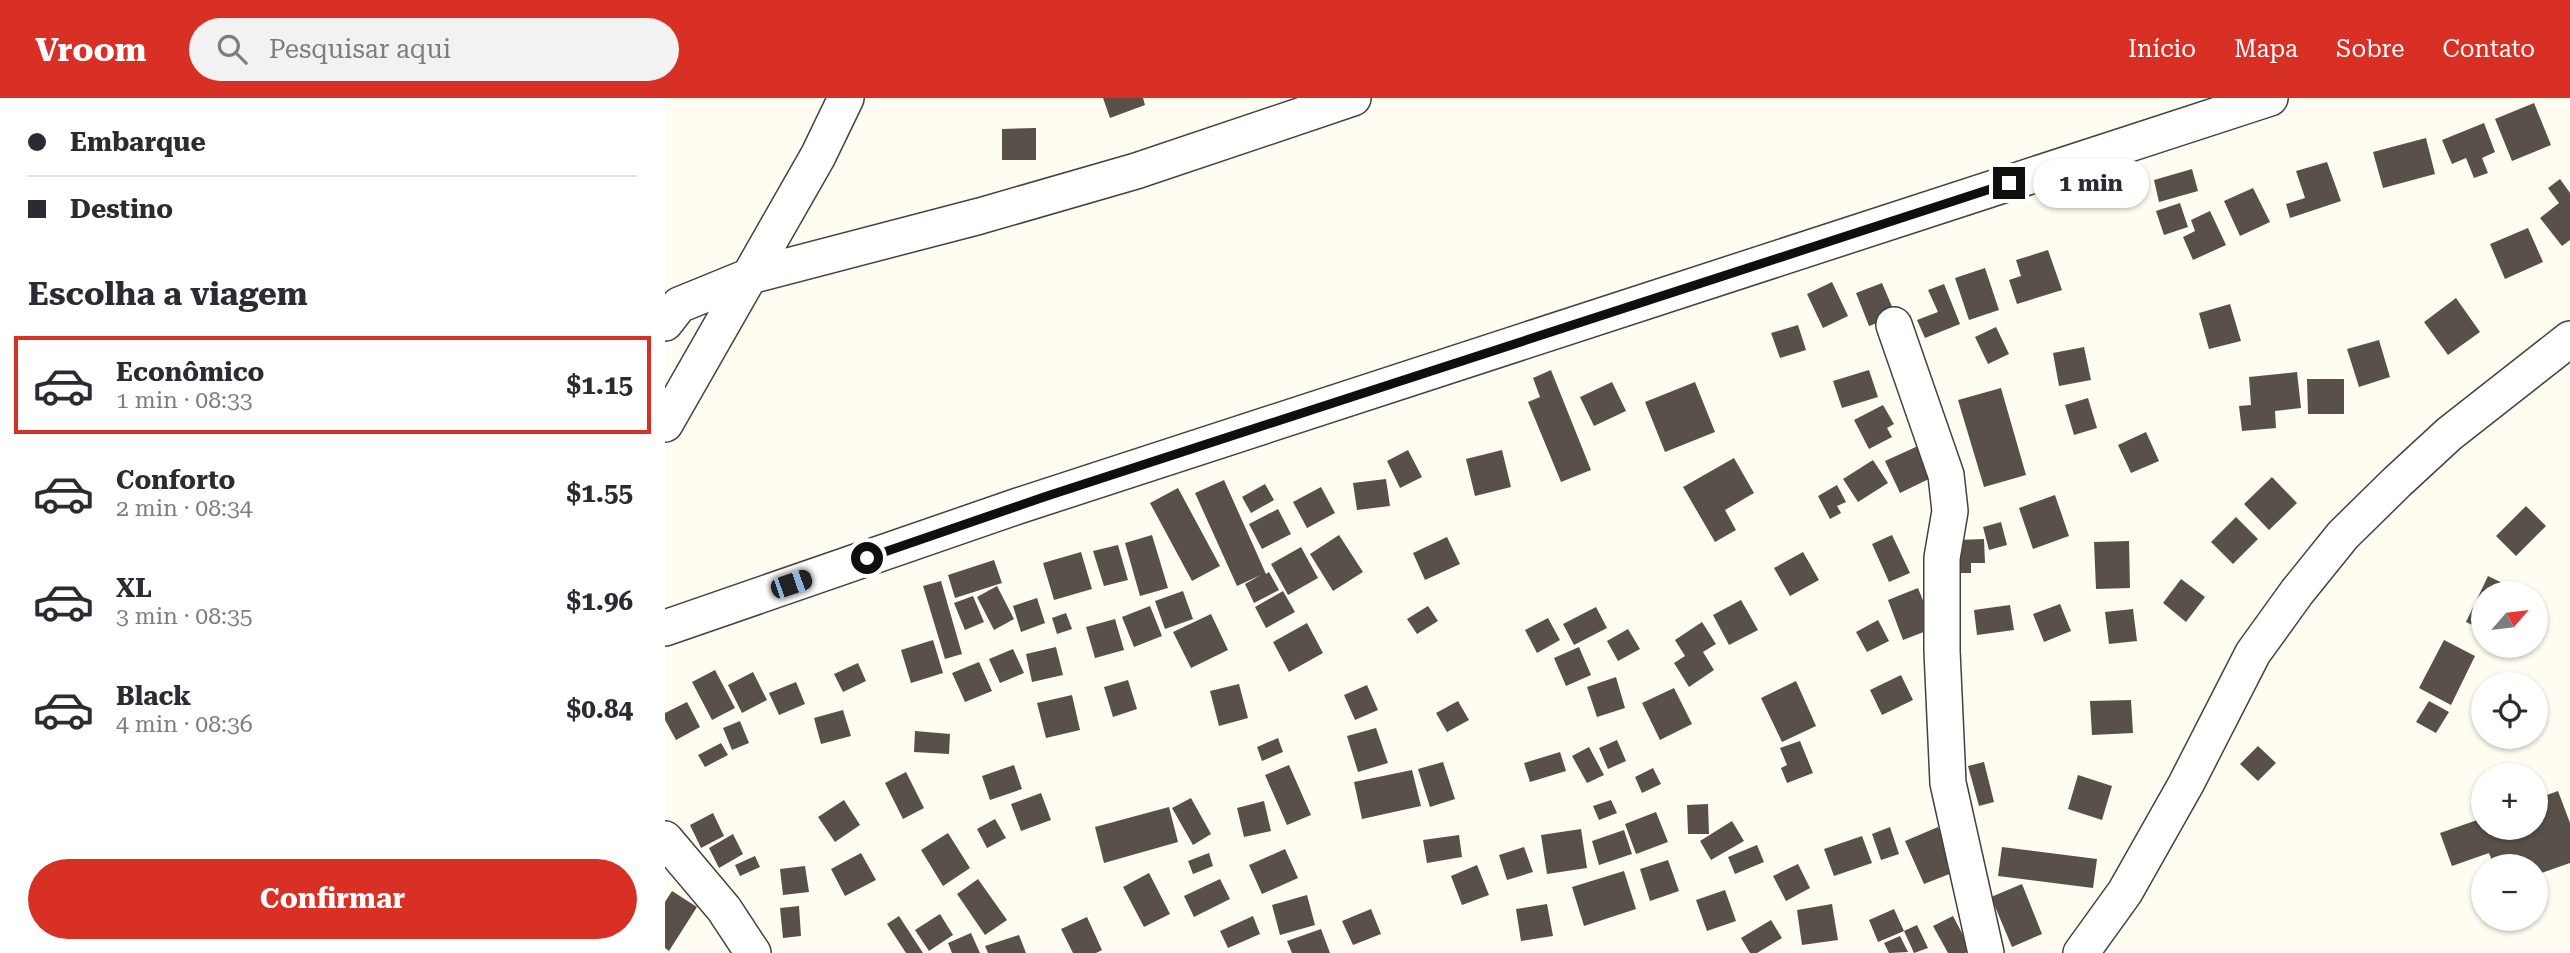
<!DOCTYPE html>
<html lang="pt">
<meta charset="utf-8">
<style>
:root{--surface:#fff;--page:#f2f2f3;--text:#2b2b33;--muted:#7c7c81;--line:#e1e1e2;--accent:#d93025}
body{margin:0;font-family:"Roboto Serif",serif;background:var(--page);color:var(--text);height:100vh;display:flex;flex-direction:column;font-size:26px;white-space:nowrap}
*{box-sizing:border-box;margin:0}
p{font-size:23px;color:var(--muted)}
.icon{flex:none;width:38px;height:38px;fill:none;stroke:currentColor;stroke-width:2;stroke-linecap:round;stroke-linejoin:round}
.map{position:relative;flex:1;overflow:hidden}
.drawer{display:flex;flex-direction:column;background:var(--surface);width:665px}
.drawer>*{flex:none}
.guide{display:grid;align-content:center;height:154px;padding:0 28px;background:var(--surface)}
.needle{width:46px;rotate:62deg}
.controls{position:absolute;left:1806px;top:483px;display:grid;gap:14px}
.controls a{display:grid;place-items:center;width:77px;height:77px;border-radius:50%;background:var(--surface);box-shadow:0 2px 5px #0004;font-size:35px}
.end{position:absolute;width:32px;height:32px;margin:-16px;border:9px solid #0f0f0f;background:#fff;box-shadow:0 0 0 4px #fff}
.from{border-radius:50%}
.bubble{position:absolute;height:49px;border-radius:24px;background:var(--surface);box-shadow:0 2px 5px #0004;font-size:23px;font-weight:700;line-height:49px;text-align:center}
.car{position:absolute;width:21px;height:42px;margin:-21px -10px;border-radius:9px;box-shadow:0 0 5px 2px #0007;background:linear-gradient(#222 24%,#8ab4d8 0 40%,#222 0 76%,#8ab4d8 0 86%,#222 0)}
.guide b{display:flex;align-items:center;gap:24px;height:66px;font-size:26px}
.guide b+b{border-top:2px solid var(--line)}
.guide i{width:18px;height:18px;background:var(--text)}
ul{padding:0;list-style:none}
li{display:flex;align-items:center;gap:21px;height:98px;margin:0 14px 10px;padding:0 14px;border:4px solid transparent;border-radius:0px}
li div{flex:1}
li b{display:block;font-size:26px}
li em{font-style:normal;font-weight:700}
li.on{border-color:var(--accent)}
li>.icon{width:63px;height:63px;stroke-width:1.5}
h2{padding:0 28px;font-size:32px;line-height:84px}
.button{display:flex;gap:14px;margin-top:auto;padding:14px 28px}
.button a{flex:1;height:80px;border-radius:42px;background:var(--accent);color:#fff;font-size:28px;font-weight:700;line-height:80px;text-align:center}
header{display:flex;align-items:center;gap:42px;box-sizing:border-box;height:98px;padding:0 35px;background:var(--accent);color:#fff}
header strong{font-size:33px}
nav{display:flex;gap:38px;margin-inline-start:auto;font-size:24px}
.search{width:490px;height:63px;background:var(--page);display:flex;align-items:center;gap:18px;box-sizing:border-box;padding:0 24px;border-radius:38px;color:var(--muted);font-size:26px}
main{display:flex;flex:1;min-height:0}
.map>svg:first-child{display:block}
.building{fill:#59504a}
.lines{fill:none;stroke-linecap:round;stroke-linejoin:round}
.minor-casing{stroke:#424242;stroke-width:38}
.minor{stroke:#fff;stroke-width:35}
.route{stroke:#0f0f0f;stroke-width:9}
</style>
<header>
<strong>Vroom</strong>
<div class="search"><svg class="icon" aria-label="search" viewBox="0 0 24 24"><circle cx="10" cy="10" r="6"/><path d="M15 15l6 6"/></svg>Pesquisar aqui</div>
<nav><a>Início</a><a>Mapa</a><a>Sobre</a><a>Contato</a></nav>
</header>
<main>
<section class="drawer">
<div class="guide">
<b><i class="from"></i>Embarque</b>
<b><i></i>Destino</b>
</div>
<h2>Escolha a viagem</h2>
<ul>
<li class="on"><svg class="icon" aria-label="car" viewBox="0 0 24 24"><path d="M5 17H2v-5l4-1 3-4h7l3 4 3 1v5h-3M9 17h6M6 11h13"/><circle cx="7" cy="17" r="2"/><circle cx="17" cy="17" r="2"/></svg><div><b>Econômico</b><p>1 min · 08:33</p></div><em>$1.15</em></li>
<li><svg class="icon" aria-label="car" viewBox="0 0 24 24"><path d="M5 17H2v-5l4-1 3-4h7l3 4 3 1v5h-3M9 17h6M6 11h13"/><circle cx="7" cy="17" r="2"/><circle cx="17" cy="17" r="2"/></svg><div><b>Conforto</b><p>2 min · 08:34</p></div><em>$1.55</em></li>
<li><svg class="icon" aria-label="car" viewBox="0 0 24 24"><path d="M5 17H2v-5l4-1 3-4h7l3 4 3 1v5h-3M9 17h6M6 11h13"/><circle cx="7" cy="17" r="2"/><circle cx="17" cy="17" r="2"/></svg><div><b>XL</b><p>3 min · 08:35</p></div><em>$1.96</em></li>
<li><svg class="icon" aria-label="car" viewBox="0 0 24 24"><path d="M5 17H2v-5l4-1 3-4h7l3 4 3 1v5h-3M9 17h6M6 11h13"/><circle cx="7" cy="17" r="2"/><circle cx="17" cy="17" r="2"/></svg><div><b>Black</b><p>4 min · 08:36</p></div><em>$0.84</em></li>
</ul>
<div class="button"><a>Confirmar</a></div>
</section>
<div class="map">
<svg width="1905" height="855" viewBox="0 0 1905 855">
<rect width="100%" height="100%" fill="#fffcf2"/>
<path class="building" d="M438 0H478L480 7 445 20Z
M1869 5 1886 47 1847 63 1830 21Z
M1819 25 1830 54 1817 60 1823 75 1809 80 1801 60 1787 66 1777 42Z
M371 30V62H337V31Z
M1761 40 1770 76 1718 90 1708 54Z
M1662 64 1676 103 1625 120 1621 106 1640 100 1631 73Z
M1527 71 1533 93 1494 104 1489 82Z
M1895 81 1905 95V142L1897 148 1875 120 1894 105 1883 90Z
M1588 90 1605 124 1575 138 1559 103Z
M1515 105 1523 129 1499 137 1491 113Z
M1545 113 1561 147 1528 162 1518 139 1530 133 1526 122Z
M1863 130 1878 164 1840 181 1825 146Z
M1383 152 1397 192 1352 206 1344 182 1356 178 1351 162Z
M1320 170 1334 212 1304 222 1290 180Z
M1167 184 1183 218 1158 230 1142 196Z
M1217 185 1231 218 1204 228 1191 195Z
M1279 186 1295 226 1260 240 1252 222 1273 214 1263 192Z
M1791 200 1815 234 1783 257 1759 224Z
M1565 206 1576 243 1544 251 1534 215Z
M1133 227 1141 252 1115 260 1106 235Z
M1331 229 1344 256 1323 266 1310 239Z
M1714 242 1725 279 1694 289 1682 251Z
M1419 249 1426 282 1394 288 1388 255Z
M886 272 926 372 896 384 863 304 875 299 868 280Z
M1204 272 1213 299 1177 310 1168 283Z
M1632 274 1636 310 1610 313 1611 330 1577 333 1574 308 1586 307 1584 279Z
M1642 281H1679V316H1643Z
M947 284 961 313 929 328 915 299Z
M1030 284 1050 334 1000 354 980 304Z
M1336 290 1361 377 1319 389 1293 302Z
M1423 300 1432 330 1409 337 1400 307Z
M1218 307 1229 326 1222 330 1227 339 1204 351 1189 322Z
M1481 334 1494 363 1466 375 1453 347Z
M1253 348 1268 379 1235 395 1220 363Z
M743 352 757 379 735 390 722 363Z
M837 352 846 389 810 398 801 361Z
M1069 360 1089 395 1060 412 1071 432 1050 444 1018 389Z
M1208 362 1223 385 1193 404 1178 381Z
M1607 379 1632 405 1604 432 1579 406Z
M721 381 725 408 692 412 688 385Z
M559 382 601 476 604 474 614 492 589 505 580 486 596 477 572 488 530 395Z
M600 386 609 402 586 415 577 399Z
M1172 387 1181 404 1172 408 1176 415 1165 421 1153 398Z
M656 389 670 415 642 430 628 404Z
M513 390 555 468 527 483 485 405Z
M1390 397 1404 438 1368 451 1354 410Z
M1861 408 1881 428 1851 458 1831 438Z
M613 411 626 436 597 451 584 426Z
M1571 419 1593 441 1568 466 1546 444Z
M1336 424 1342 447 1324 452 1318 429Z
M487 437 503 490 475 498 460 445Z
M674 437 698 474 668 493 645 456Z
M1227 437 1245 475 1224 484 1207 446Z
M782 439 795 466 760 482 748 455Z
M1319 441 1320 465H1306V475H1293L1292 442Z
M1464 443 1465 490 1431 491 1429 444Z
M453 447 463 482 439 488 428 453Z
M636 449 653 480 623 497 606 466Z
M416 454 427 491 389 502 378 465Z
M1138 454 1154 482 1125 498 1109 470Z
M329 462 337 485 290 500 283 477Z
M1823 478 1852 492 1851 495H1818V532L1801 524Z
M1516 481 1540 499 1521 524 1498 505Z
M276 483 297 556 280 561 258 488Z
M332 488 349 521 329 532 312 499Z
M1253 490 1269 530 1238 542 1223 502Z
M518 493 528 521 500 531 490 503Z
M618 493 630 514 601 530 590 509Z
M308 498 319 524 300 532 289 505Z
M372 500 380 525 356 534 348 508Z
M1076 502 1093 532 1064 547 1048 517Z
M1395 506 1406 533 1379 544 1368 516Z
M1345 507 1349 532 1312 537 1309 512Z
M485 508 497 538 469 549 457 519Z
M763 508 773 523 752 536 742 521Z
M931 509 942 530 909 547 898 526Z
M1468 511 1472 543 1444 546 1440 514Z
M401 515 407 531 392 536 387 520Z
M546 516 563 552 526 570 508 534Z
M883 520 895 542 872 555 860 532Z
M450 521 459 552 430 560 421 529Z
M1213 522 1224 543 1202 554 1191 534Z
M1037 524 1051 546 1038 554 1049 572 1024 589 1009 565 1020 558 1010 542Z
M642 525 658 555 624 574 608 544Z
M963 531 975 551 953 563 942 543Z
M268 542 278 575 246 585 236 552Z
M1779 542 1810 558 1786 607 1754 590Z
M391 549 398 577 367 584 361 556Z
M914 549 926 577 901 588 889 560Z
M348 551 359 575 335 585 324 561Z
M314 564 327 593 300 604 287 575Z
M193 565 201 583 178 594 169 576Z
M50 572 70 610 47 622 27 584Z
M88 574 102 602 77 615 63 587Z
M1236 577 1248 602 1217 617 1205 592Z
M951 579 960 610 932 619 922 589Z
M463 582 472 611 448 619 439 589Z
M1131 583 1151 628 1117 644 1096 600Z
M131 584 140 606 114 617 104 595Z
M574 586 583 620 554 628 545 593Z
M702 587 713 612 690 622 679 597Z
M1009 590 1027 626 995 642 977 605Z
M407 597 415 632 381 640 372 605Z
M1466 602 1468 635 1427 637 1425 603Z
M793 603 804 622 782 634 771 615Z
M1764 603 1784 614 1771 635 1751 624Z
M22 604 35 629 11 642 0 622V615Z
M178 612 186 638 156 646 149 620Z
M75 623 84 645 67 652 58 630Z
M711 630 723 665 693 674 682 638Z
M250 633 285 636 284 656 249 654Z
M613 640 618 654 597 663 592 649Z
M952 642 961 663 943 671 934 650Z
M1135 643 1148 675 1122 685 1116 670 1122 667 1115 650Z
M56 645 63 657 40 669 33 657Z
M1593 648 1611 665 1593 683 1575 666Z
M924 649 939 677 922 685 907 658Z
M895 654 901 673 865 684 859 665Z
M778 664 790 701 765 709 753 671Z
M1319 664 1329 704 1314 708 1303 668Z
M349 667 357 691 325 702 317 678Z
M624 667 646 717 622 727 600 677Z
M988 670 996 686 977 695 970 679Z
M747 672 756 708 697 721 689 684Z
M241 674 259 710 238 721 220 685Z
M1413 677 1447 688 1437 722 1403 711Z
M1893 693 1905 725V765L1871 777V768H1829L1824 755 1787 768 1775 735 1818 720V730H1871V701Z
M376 695 386 722 356 733 346 706Z
M526 700 546 736 528 747 507 710Z
M179 702 195 727 170 744 153 719Z
M946 702 952 715 934 722 928 708Z
M599 703 606 733 579 739 572 710Z
M1043 706 1044 736H1023L1022 707Z
M504 709 513 744 439 765 430 729Z
M991 714 1003 744 971 756 960 726Z
M48 715 59 738 36 750 25 727Z
M330 721 341 740 322 750 312 731Z
M1067 723 1079 743 1046 762 1035 743Z
M1225 729 1234 756 1216 762 1207 736Z
M1273 729 1292 773 1259 786 1240 743Z
M916 731 922 770 882 776 876 737Z
M959 732 967 756 934 767 927 743Z
M283 735 305 770 278 788 256 752Z
M68 736 78 756 54 770 44 750Z
M794 737 797 759 762 765 758 742Z
M1197 738 1207 765 1169 778 1159 751Z
M1092 747 1099 764 1070 776 1063 759Z
M859 749 868 774 842 782 834 757Z
M1337 749 1432 761 1428 790 1333 778Z
M620 751 633 780 597 796 584 767Z
M196 755 211 782 180 798 166 771Z
M544 755 548 768 528 776 523 763Z
M90 758 95 769 75 778 70 767Z
M1003 762 1014 793 985 803 975 771Z
M1133 766 1145 790 1121 803 1108 778Z
M812 767 824 797 797 807 786 778Z
M140 768 144 794 118 797 115 771Z
M959 773 971 811 919 828 907 789Z
M484 775 505 816 479 829 458 789Z
M313 781 342 822 320 837 292 796Z
M555 781 565 801 529 819 519 798Z
M1357 786 1377 836 1347 849 1326 799Z
M1060 792 1071 823 1042 833 1031 802Z
M7 793 32 809 4 853 0 850V804Z
M642 797 650 827 615 837 607 807Z
M882 806 888 838 856 843 851 811Z
M1167 806 1173 842 1137 847 1132 812Z
M134 808 136 838 118 840 115 810Z
M706 811 716 836 688 847 677 823Z
M1229 811 1239 833 1213 844 1204 822Z
M275 816 288 837 264 853 250 832Z
M234 818 258 855H241L222 826Z
M588 818 595 836 563 850 555 833Z
M1288 818 1306 852 1300 855H1283L1268 828Z
M422 819 437 852 431 855H408L396 831Z
M1106 822 1117 840 1092 855H1085L1076 840Z
M1252 827 1263 850 1249 855 1239 833Z
M656 831 665 855H627L622 843Z
M306 835 315 855H287L283 845Z
M354 837 361 855H323L320 848Z
M1235 838 1243 854 1224 855 1219 845Z"/>
<g class="lines">
<defs>
<path id="minor" d="M0 225 14 207 85 178 315 118 471 73 688 0
M1229 227 1281 377 1285 413 1277 460V553L1283 685 1321 855
M0 326 153 58 181 0
M0 530 353 408 1605 0
M0 741 59 811 88 855
M1416 855 1460 794 1521 686 1588 555 1632 494 1678 437 1732 384 1784 336 1905 241"/>
</defs>
<use href="#minor" class="minor-casing"/>
<use href="#minor" class="minor"/>
</g>
<g class="lines">
<path class="route" d="M202 460 379 399 1344 85"/>
</g>
</svg>
<div class="controls">
<a><svg class="needle" viewBox="-14 -14 28 28"><path d="M0-13l5 13h-10z" fill="#e53935"/><path d="M0 13l5-13h-10z" fill="#7c7c81"/></svg></a>
<a><svg class="icon" aria-label="locate" viewBox="0 0 24 24"><circle cx="12" cy="12" r="6"/><path d="M12 2v4M12 18v4M2 12h4M18 12h4"/></svg></a>
<a>+</a>
<a>−</a>
</div>
<i class="end from" style="left:202px;top:460px"></i>
<i class="end" style="left:1344px;top:85px"></i>
<div class="bubble" style="left:1368px;top:61px;width:116px">1 min</div>
<i class="car" style="left:126px;top:486px;rotate:71deg"></i>
</div>
</main>
